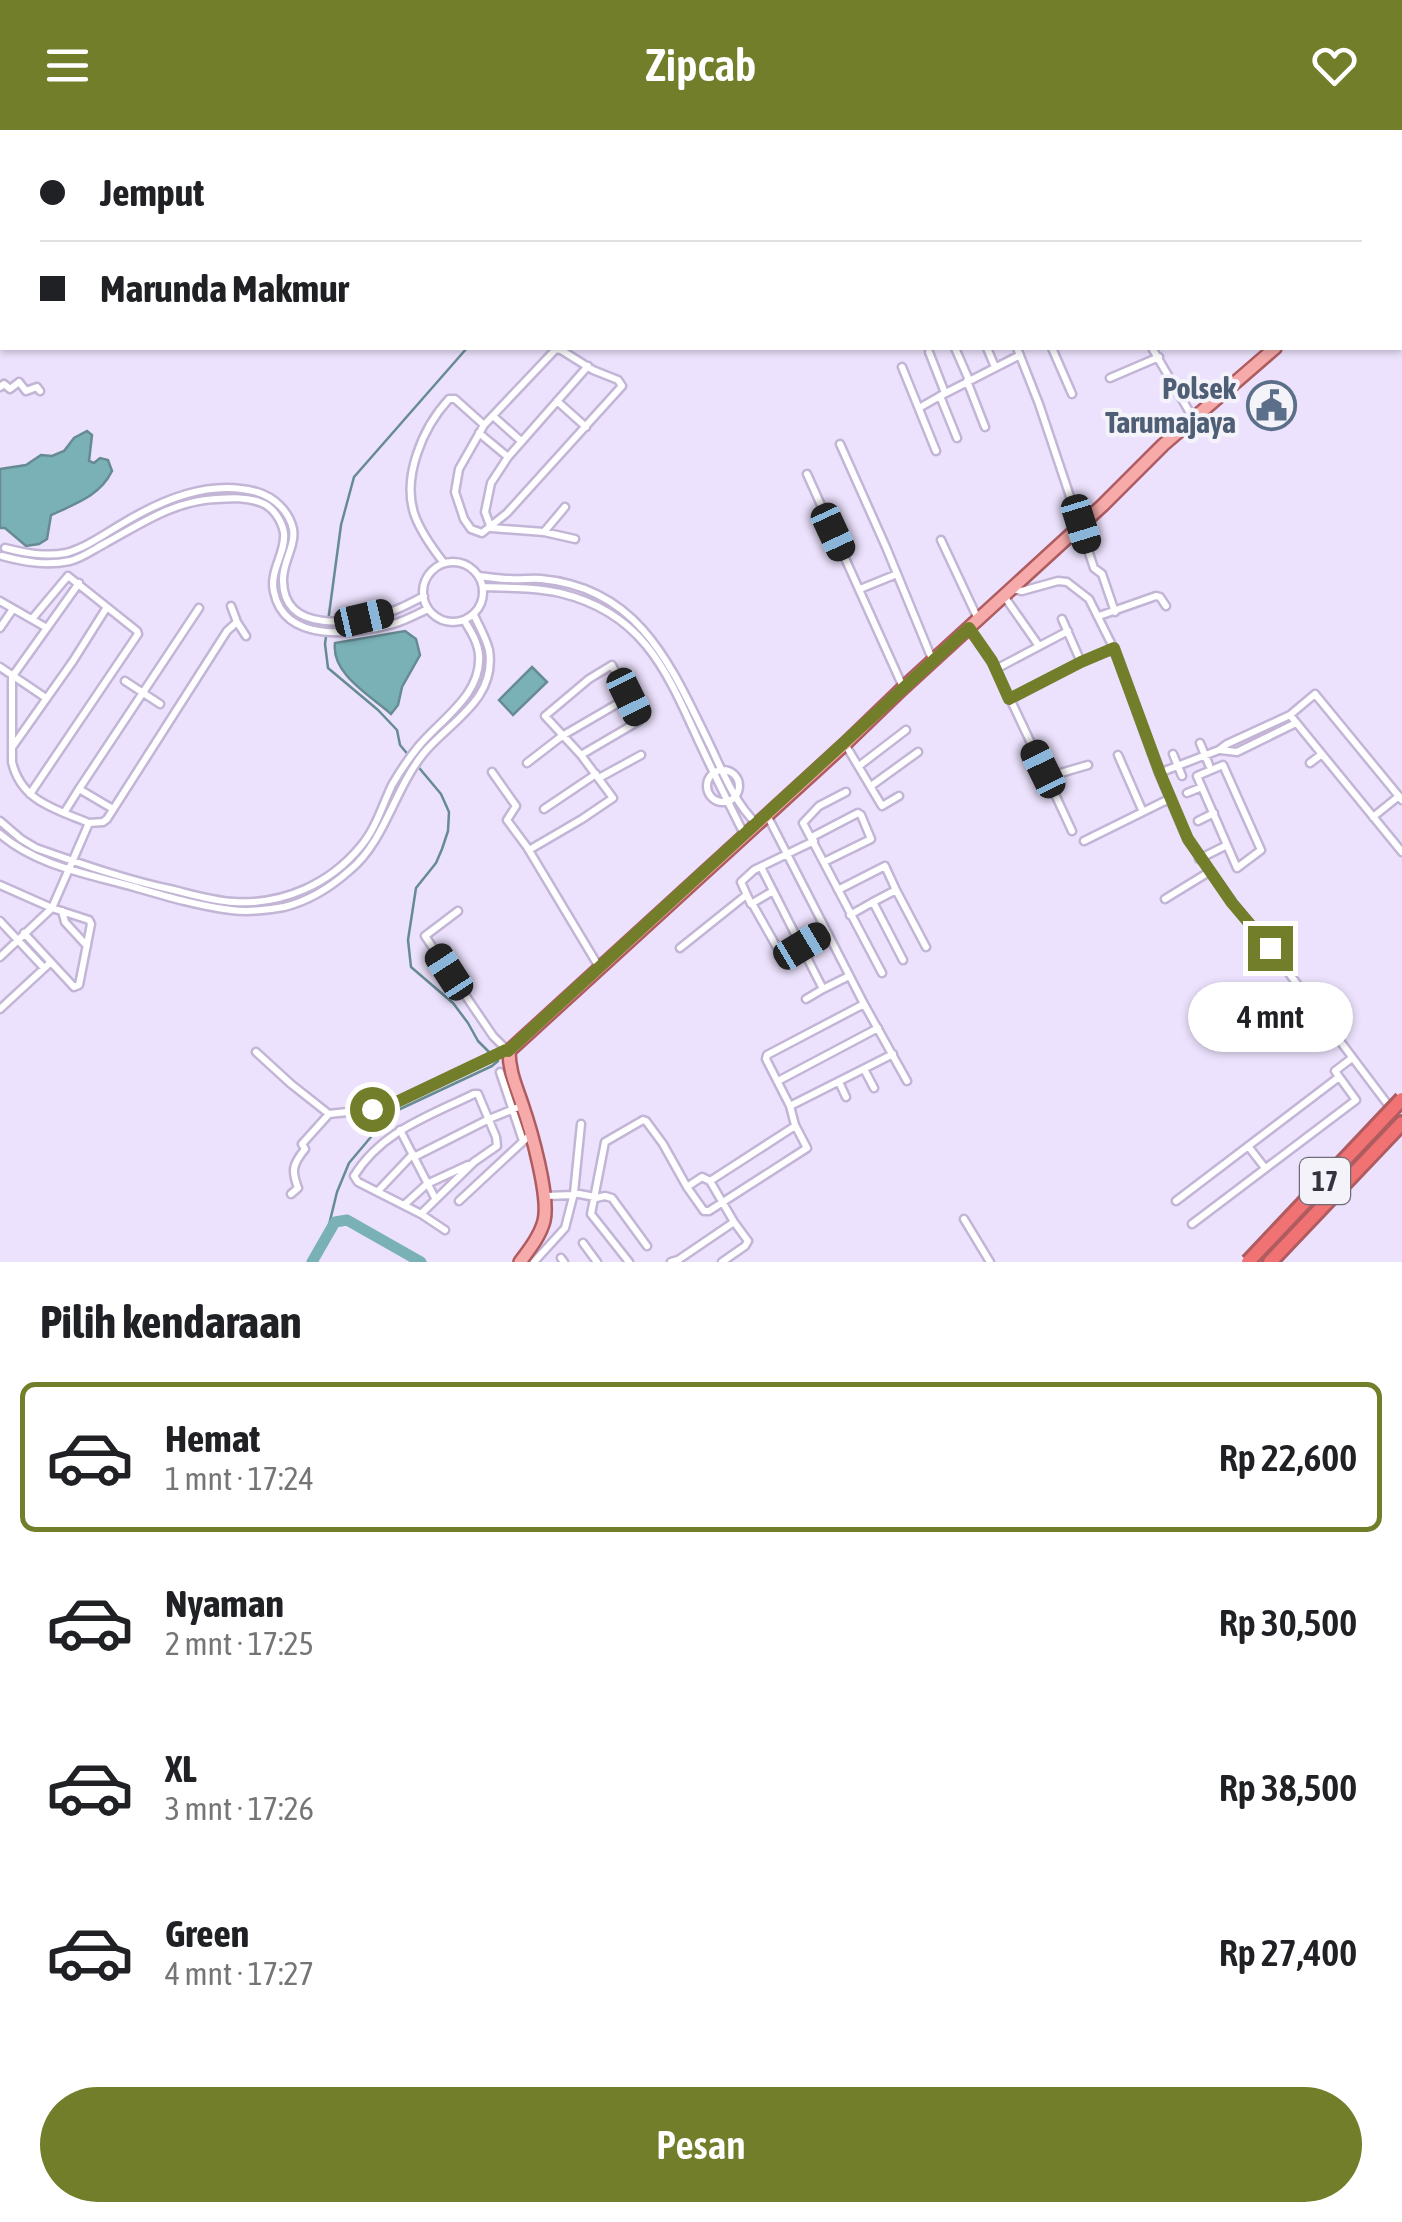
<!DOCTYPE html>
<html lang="id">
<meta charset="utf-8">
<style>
:root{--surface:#fff;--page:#f6f6f6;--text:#202124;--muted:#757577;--line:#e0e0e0;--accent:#737e2a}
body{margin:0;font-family:"Asap Condensed",sans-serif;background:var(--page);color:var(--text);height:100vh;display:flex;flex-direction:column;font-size:38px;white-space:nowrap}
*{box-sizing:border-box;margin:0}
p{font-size:32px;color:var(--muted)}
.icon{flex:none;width:55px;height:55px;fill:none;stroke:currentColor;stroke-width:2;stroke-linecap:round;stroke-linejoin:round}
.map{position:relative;height:1132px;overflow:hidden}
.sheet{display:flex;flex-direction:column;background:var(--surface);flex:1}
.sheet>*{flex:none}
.banner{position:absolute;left:0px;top:0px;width:1402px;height:220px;box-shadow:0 2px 8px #0004;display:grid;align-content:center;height:220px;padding:0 40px;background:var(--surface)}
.end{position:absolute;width:45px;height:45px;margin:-22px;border:12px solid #737e2a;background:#fff;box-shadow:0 0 0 5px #fff}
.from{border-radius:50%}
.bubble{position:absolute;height:70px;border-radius:35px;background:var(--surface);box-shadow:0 2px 8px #0004;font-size:32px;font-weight:600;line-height:70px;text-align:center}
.car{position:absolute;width:30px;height:60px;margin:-30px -15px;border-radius:12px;box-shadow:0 0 8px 2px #0007;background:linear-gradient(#222 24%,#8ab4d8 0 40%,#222 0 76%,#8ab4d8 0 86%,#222 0)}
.banner b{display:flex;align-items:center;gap:35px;height:95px;font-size:38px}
.banner b+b{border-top:2px solid var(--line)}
.banner i{width:25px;height:25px;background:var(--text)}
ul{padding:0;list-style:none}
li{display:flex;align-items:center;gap:30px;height:150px;margin:0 20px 15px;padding:0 20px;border:5px solid transparent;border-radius:15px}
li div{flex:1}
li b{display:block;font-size:38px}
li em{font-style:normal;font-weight:600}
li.selected{border-color:var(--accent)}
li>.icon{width:90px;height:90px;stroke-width:1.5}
h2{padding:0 40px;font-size:45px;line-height:120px}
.button{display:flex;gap:20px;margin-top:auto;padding:20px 40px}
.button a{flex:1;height:115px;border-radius:60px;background:var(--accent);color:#fff;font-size:40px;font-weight:600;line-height:115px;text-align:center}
header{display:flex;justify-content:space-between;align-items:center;height:130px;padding:0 40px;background:var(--accent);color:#fff;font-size:45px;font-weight:600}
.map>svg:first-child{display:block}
.water{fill:#7ab1b7;stroke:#668b93;stroke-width:2.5}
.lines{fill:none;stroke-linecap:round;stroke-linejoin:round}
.stream{stroke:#668b93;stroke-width:2.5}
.river{stroke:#7ab1b7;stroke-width:11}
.street-casing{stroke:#c2b5d6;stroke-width:11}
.primary-casing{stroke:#af5c60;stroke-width:16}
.highway-casing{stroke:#af5c60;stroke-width:18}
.street{stroke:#fff;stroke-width:6}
.primary{stroke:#f6aaaa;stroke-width:11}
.highway{stroke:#f07272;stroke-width:12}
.highway-bridge-casing{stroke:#af5c60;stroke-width:18;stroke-linecap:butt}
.highway-bridge{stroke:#f07272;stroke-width:12}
.route{stroke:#737e2a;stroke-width:12}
.labels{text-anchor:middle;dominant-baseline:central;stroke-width:8;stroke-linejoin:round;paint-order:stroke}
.shield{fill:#f5f3fa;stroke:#706c77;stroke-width:2.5}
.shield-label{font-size:28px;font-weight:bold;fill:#37323f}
.service-label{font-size:30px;font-weight:bold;fill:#4e5e75;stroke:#f5f3fa;text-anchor:end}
</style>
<header><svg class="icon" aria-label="menu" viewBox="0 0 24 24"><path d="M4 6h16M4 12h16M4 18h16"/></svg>Zipcab<svg class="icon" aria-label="heart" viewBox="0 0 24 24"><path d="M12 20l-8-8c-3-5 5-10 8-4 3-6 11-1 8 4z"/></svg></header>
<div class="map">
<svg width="1402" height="1132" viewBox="0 0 1402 1132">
<rect width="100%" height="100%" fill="#ece2fd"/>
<path class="water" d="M87 301 92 305 89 331 94 333 100 328 108 330 112 341C100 366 75 374 51 385L47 409 39 414 26 416 5 398H0V339L26 335 41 325 52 326 64 321 74 308Z
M405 501 416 509 420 525 402 557 398 575 391 584C371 566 331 544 335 513Z
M532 537 547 552 513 585 499 570Z"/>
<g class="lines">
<path class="stream" d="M966 2 970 0
M327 1103 337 1062 349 1033 381 995 398 980 492 936 498 931 478 911 468 893 453 873 411 837 408 810 416 758 436 733 442 719 448 701 449 682 441 664 400 615 397 600 378 580 328 538 325 514 341 395 354 347 467 218"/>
<path class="river" d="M1281 2 1284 0
M312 1132 335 1092 347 1090 421 1132"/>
<defs>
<path id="street" d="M925 0 927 2
M1054 0 1056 2
M1168 0 1170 2
M1202 0 1205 2
M1194 2 1196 0
M1250 2 1254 0
M1301 2 1305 0
M1400 53 1402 51
M0 113 2 110
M0 160 2 162
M955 218 969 250
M987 218 995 237
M1017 218 1039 274 1094 438 1102 444 1115 482
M1052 218 1072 264
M1152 218 1193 288
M556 219 561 220 593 240 618 250 622 256 507 383 482 403 471 399 464 389 455 362 459 339 484 295Z
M929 222 945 263
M902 237 936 321
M1110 248 1159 227
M967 251 985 297
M0 257 4 254 10 259 19 252 26 261 37 257 40 261
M557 271 586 297
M919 278 940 266
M493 286 521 311
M479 303 508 327
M957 308 940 266 1020 225
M840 314 886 417 932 529
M807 344 903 557
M544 402 565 377
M575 409 544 402 491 398 485 382 491 353 508 327 588 236
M941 410 978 489
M5 418C25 423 45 427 66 423 85 418 103 405 120 395 161 370 209 349 257 362 274 367 289 381 293 399 296 416 282 433 283 451 284 505 354 493 389 482 401 479 412 472 424 466
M2 426C24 432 46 436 70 431 82 428 93 420 104 414 141 394 173 371 216 369 231 368 247 367 262 373 273 377 282 391 284 403 286 423 269 441 274 462 285 515 356 504 393 494 405 491 417 484 428 479
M423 462a30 30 0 1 1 60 0a30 30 0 1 1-60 0Z
M444 433C433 419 421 402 415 386 401 348 423 297 449 269H455L484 295
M479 446C489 447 500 449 510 449 520 450 531 448 541 449 640 458 671 536 709 613 722 640 734 672 756 693
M483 457C509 458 535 457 560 463 644 483 667 542 700 614 714 644 729 674 744 704
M860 459 897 444
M1011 459 1022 461 1058 451 1067 452 1089 469 1114 519 1159 643 1187 709 1233 773 1270 818 1392 980
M1004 466 1039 516
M0 471 47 498 12 547V632C21 671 55 679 89 693
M1099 486 1156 466 1160 467 1166 476
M1062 489 1081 532
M237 492 246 506
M0 498 13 479
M47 498 79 453
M969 498 996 539 1047 647 1088 635
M0 537 46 568
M996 539 1068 501
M125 551 160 574
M1009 569 1081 532 1114 519
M1290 585 1402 722
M1200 613 1209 635
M845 614 882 676 899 666
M13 616 73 531 107 477
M1220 620 1237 622 1296 593
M1173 624 1182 646
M1118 625 1143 682
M527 633 562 606 629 567
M1310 633 1322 624
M1223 635 1261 720 1237 738 1197 646Z
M859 636 906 600
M707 656a16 16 0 1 1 32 0a16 16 0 1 1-32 0Z
M492 642 516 676 507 690 527 717 599 837
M1159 643 1219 620 1227 614 1290 585 1315 564 1402 670
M1047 647 1072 701
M599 648 641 625
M871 656 918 622
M79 659 199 478
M846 662 819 676 803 693 882 843
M1187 663 1202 657
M30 664 138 504 137 501 68 446 32 489
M544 679 596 644
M64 683 79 659 113 679
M768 687 864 874 907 951
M1373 687 1399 666
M0 691 21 709 36 718C81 734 127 750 174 760 194 765 214 771 234 772 283 775 330 754 361 716 376 698 382 676 392 655 399 643 409 628 418 617 440 590 482 565 479 525 478 512 470 500 464 490
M1198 691 1214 683
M0 704C37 736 88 744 134 757 165 766 198 776 231 780 247 782 268 780 284 777 309 771 331 757 350 740 385 711 394 660 423 624 449 592 497 570 489 520 486 508 479 496 474 485
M812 707 858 683 861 685 871 709 824 732
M1084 711 1171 668
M529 720 582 689 613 668 581 625 545 586 589 549 612 535 639 591 581 625
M1199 729 1227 715
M761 737 823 859 849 846
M0 755 52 778 89 790 91 794 79 855 74 857 24 803
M838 760 885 736 896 760
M773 761 751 774 741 752 754 740 814 711
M1165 769 1209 742
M873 772 896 760 926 817
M753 775 783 828 827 802
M62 781 65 792 87 816
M458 781 425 806 493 906 507 920
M850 785 873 772 903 830
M0 791 44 838
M680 818 745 766
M0 827 52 778 89 693 103 692 107 689 227 501 237 492 231 476
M806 869 823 859
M0 879 51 832
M256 922 291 954 329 984 384 978 506 920
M864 939 874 958
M500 942 523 1011
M778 951 878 898
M839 952 846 967
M790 976 893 924
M581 994 574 1063 595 1067
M400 1000 435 1068
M1248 1016 1265 1038
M414 1027 489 989 521 976
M710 1051 734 1092 748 1111 745 1116 722 1132
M687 1057 702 1047 710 1051 795 996
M378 1061 413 1024
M291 1064 298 1058C291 1040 293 1034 305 1019L302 1014 329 984
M545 1066 574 1065
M596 1068 605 1066 612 1068 647 1116
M459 1071 530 1005
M1176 1071 1339 947
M404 1075 427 1054 468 1035
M421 1084 474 1032 497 1016 496 1007 478 964H474C429 986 382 1001 354 1046L358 1052 421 1084 445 1100
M964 1089 990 1132
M1192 1094 1356 970 1335 941 1352 928
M583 1113 597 1132
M561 1128 564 1132
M534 1132 565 1098 574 1063
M629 1132 591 1084 605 1012 643 990 646 991 663 1014 687 1057 704 1081H709L807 1018 795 995 790 976 766 929 767 925 864 874
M671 1132 678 1130 734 1092"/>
<path id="primary" d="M1336 0 1338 2
M1400 109 1402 113
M1400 124 1402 123
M520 1132C529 1120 540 1106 544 1091 550 1067 531 1000 522 974 516 956 509 941 509 921L845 614 903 558 1103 375 1163 315 1275 218"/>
<path id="highway" d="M1270 1132 1402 993"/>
</defs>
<use href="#street" class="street-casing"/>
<use href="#primary" class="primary-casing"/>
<use href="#highway" class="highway-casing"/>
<use href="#street" class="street"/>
<use href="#primary" class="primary"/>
<use href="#highway" class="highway"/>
<defs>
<path id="highway-bridge" d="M1248 1132 1402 969"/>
</defs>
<use href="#highway-bridge" class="highway-bridge-casing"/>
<use href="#highway-bridge" class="highway-bridge"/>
</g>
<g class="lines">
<path class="route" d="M372 979 384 978 506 920 508 921 969 498 992 531 1009 569 1081 532 1114 518 1160 643 1188 709 1232 773 1270 818"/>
</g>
<defs>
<symbol id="civic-ring" viewBox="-11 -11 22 22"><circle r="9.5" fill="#f5f3fa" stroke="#5c6f8a" stroke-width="1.5"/><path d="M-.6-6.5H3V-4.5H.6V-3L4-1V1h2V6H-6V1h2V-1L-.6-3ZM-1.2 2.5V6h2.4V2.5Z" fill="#5c6f8a"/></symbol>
</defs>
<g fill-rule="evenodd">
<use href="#civic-ring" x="1244" y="248" width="55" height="55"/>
</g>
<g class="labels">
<rect class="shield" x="1300" y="1028" width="50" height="46" rx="8"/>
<g class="shield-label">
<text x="1325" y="1051">17</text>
</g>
<g class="service-label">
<text x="1236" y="258">Polsek<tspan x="1236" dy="34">Tarumajaya</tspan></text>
</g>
</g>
</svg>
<i class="end from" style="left:372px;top:979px"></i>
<i class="end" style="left:1270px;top:818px"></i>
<div class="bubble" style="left:1188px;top:852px;width:165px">4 mnt</div>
<i class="car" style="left:1081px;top:394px;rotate:163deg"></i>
<i class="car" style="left:833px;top:402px;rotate:155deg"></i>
<i class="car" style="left:364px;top:488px;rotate:77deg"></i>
<i class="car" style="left:629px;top:567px;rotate:154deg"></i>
<i class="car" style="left:1043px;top:639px;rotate:334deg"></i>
<i class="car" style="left:802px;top:816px;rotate:59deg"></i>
<i class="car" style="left:449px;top:842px;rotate:327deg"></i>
<div class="banner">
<b><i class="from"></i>Jemput</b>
<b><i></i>Marunda Makmur</b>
</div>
</div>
<section class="sheet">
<h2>Pilih kendaraan</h2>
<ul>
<li class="selected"><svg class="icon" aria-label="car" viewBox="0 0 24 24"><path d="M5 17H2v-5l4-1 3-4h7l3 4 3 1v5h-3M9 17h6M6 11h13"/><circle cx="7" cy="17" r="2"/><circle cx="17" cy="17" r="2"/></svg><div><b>Hemat</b><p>1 mnt · 17:24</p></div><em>Rp 22,600</em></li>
<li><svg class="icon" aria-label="car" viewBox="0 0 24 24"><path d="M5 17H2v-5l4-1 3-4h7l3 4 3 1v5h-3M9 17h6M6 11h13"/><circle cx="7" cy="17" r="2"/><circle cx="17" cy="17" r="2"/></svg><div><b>Nyaman</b><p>2 mnt · 17:25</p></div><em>Rp 30,500</em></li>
<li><svg class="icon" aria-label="car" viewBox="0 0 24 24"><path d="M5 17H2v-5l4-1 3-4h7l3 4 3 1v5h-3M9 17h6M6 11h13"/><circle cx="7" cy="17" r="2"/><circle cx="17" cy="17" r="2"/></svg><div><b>XL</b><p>3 mnt · 17:26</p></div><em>Rp 38,500</em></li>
<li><svg class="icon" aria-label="car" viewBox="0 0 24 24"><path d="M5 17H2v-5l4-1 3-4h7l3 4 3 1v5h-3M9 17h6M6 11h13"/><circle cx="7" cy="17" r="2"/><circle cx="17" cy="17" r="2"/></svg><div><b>Green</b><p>4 mnt · 17:27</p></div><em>Rp 27,400</em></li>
</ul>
<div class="button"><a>Pesan</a></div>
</section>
